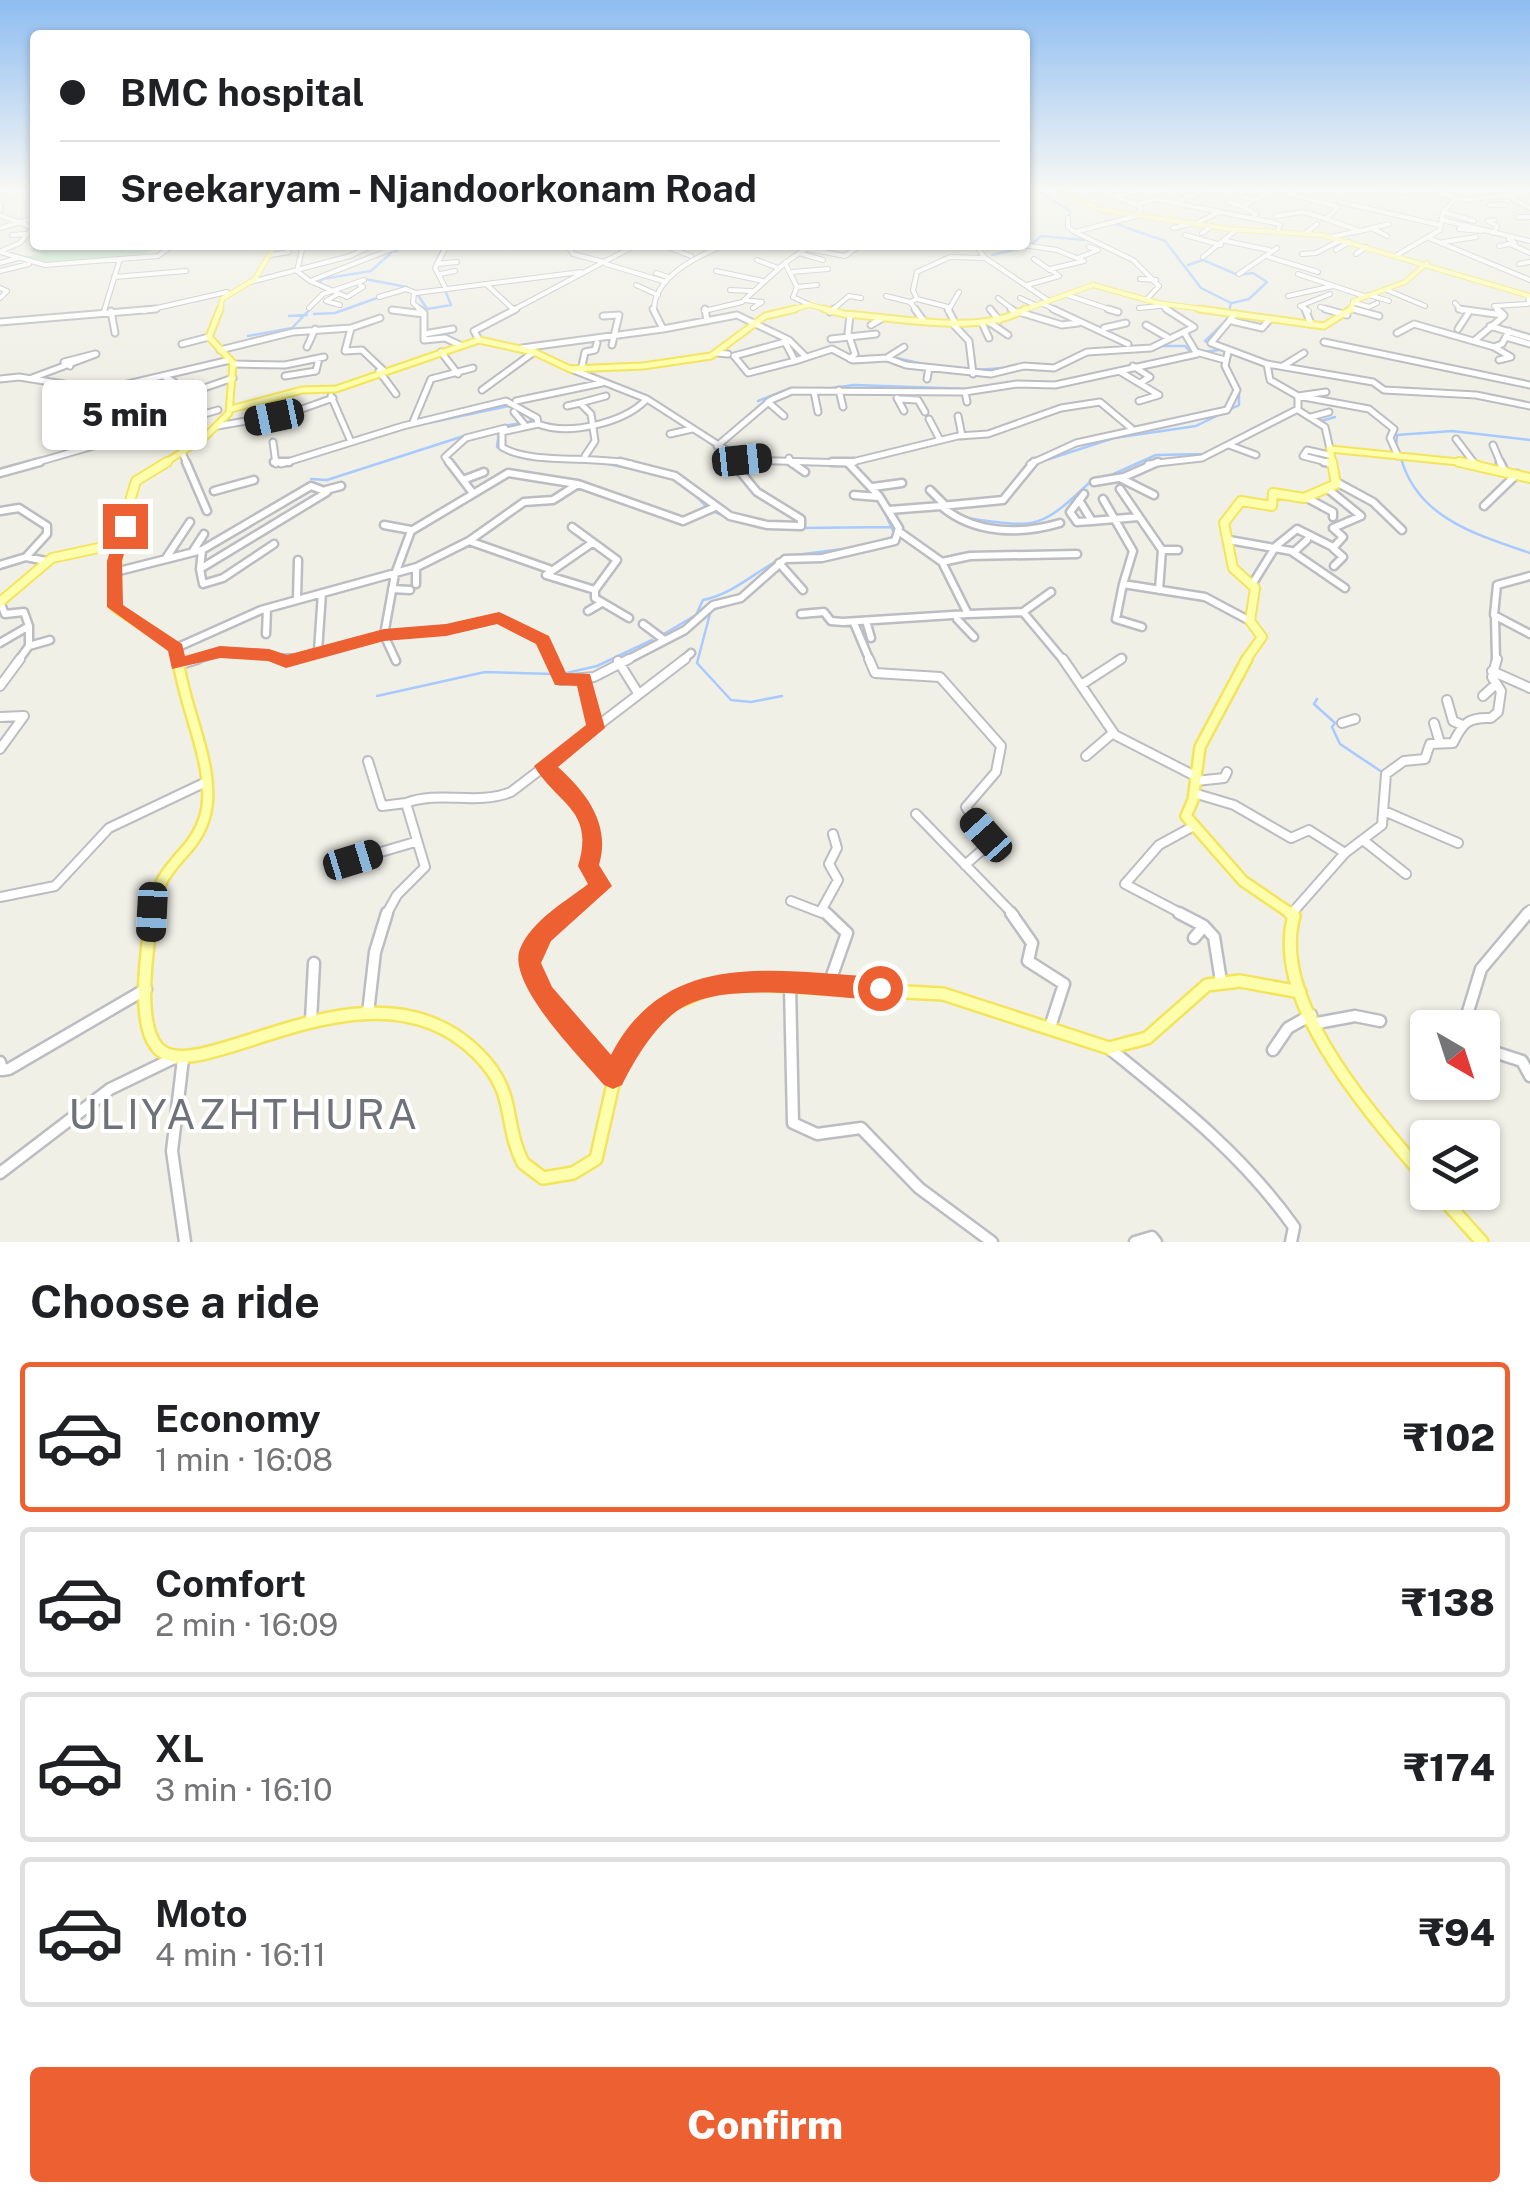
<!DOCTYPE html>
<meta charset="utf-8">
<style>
:root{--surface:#fff;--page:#f2f2f2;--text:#202124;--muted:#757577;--line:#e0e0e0;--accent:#ec6031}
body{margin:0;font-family:"Public Sans",sans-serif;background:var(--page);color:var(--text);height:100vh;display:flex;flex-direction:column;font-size:38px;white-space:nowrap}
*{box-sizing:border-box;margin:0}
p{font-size:32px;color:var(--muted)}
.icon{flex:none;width:55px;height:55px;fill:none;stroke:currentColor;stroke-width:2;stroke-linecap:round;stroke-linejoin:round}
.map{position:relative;height:1242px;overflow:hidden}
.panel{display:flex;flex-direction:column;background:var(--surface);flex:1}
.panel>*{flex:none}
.banner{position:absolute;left:30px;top:30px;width:1000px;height:220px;border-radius:10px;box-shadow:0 2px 8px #0004;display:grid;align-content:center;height:220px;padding:0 30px;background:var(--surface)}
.needle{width:65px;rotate:141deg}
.controls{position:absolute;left:1410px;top:1010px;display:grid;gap:20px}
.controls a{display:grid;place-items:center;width:90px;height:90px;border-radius:10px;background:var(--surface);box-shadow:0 2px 8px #0004;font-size:50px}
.end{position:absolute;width:45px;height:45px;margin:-22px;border:12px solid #ec6031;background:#fff;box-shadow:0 0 0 5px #fff}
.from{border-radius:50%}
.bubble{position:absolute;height:70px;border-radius:10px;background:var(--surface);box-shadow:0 2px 8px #0004;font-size:32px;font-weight:800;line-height:70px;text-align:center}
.car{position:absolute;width:30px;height:60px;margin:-30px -15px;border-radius:12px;box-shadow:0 0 8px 2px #0007;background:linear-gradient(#222 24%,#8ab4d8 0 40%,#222 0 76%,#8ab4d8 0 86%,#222 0)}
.banner b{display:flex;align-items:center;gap:35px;height:95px;font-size:38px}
.banner b+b{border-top:2px solid var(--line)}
.banner i{width:25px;height:25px;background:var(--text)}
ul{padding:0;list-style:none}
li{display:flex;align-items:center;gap:30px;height:150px;margin:0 20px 15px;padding:0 10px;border:5px solid var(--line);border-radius:10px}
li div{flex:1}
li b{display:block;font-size:38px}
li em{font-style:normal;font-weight:800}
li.on{border-color:var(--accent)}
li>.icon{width:90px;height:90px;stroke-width:1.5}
h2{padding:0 30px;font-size:45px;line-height:120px}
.cta{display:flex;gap:20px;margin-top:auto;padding:20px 30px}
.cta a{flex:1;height:115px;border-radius:10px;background:var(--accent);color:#fff;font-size:40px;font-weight:800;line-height:115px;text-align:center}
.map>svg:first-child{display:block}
.green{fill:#c3e8ca}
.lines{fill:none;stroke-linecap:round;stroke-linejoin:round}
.stream{stroke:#a8caff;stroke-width:2.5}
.minor-far4-casing{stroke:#bbbdc2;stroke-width:6}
.minor-far3-casing{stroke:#bbbdc2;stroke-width:9}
.minor-far2-casing{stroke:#bbbdc2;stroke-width:11}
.minor-far1-casing{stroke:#bbbdc2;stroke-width:12}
.minor-casing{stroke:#bbbdc2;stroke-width:15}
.major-far4-casing{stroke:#f4e45c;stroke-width:6}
.major-far3-casing{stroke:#f4e45c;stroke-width:9}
.major-far2-casing{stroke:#f4e45c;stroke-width:12}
.major-far1-casing{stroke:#f4e45c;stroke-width:14}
.major-casing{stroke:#f4e45c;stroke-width:16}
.minor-far4{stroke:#fff;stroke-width:4}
.minor-far3{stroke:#fff;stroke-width:5}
.minor-far2{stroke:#fff;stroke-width:6}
.minor-far1{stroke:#fff;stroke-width:8}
.minor{stroke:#fff;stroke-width:10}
.major-far4{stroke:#feffad;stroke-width:4}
.major-far3{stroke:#feffad;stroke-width:5}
.major-far2{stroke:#feffad;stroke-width:8}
.major-far1{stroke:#feffad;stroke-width:9}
.major{stroke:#feffad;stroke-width:11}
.route{fill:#ec6031}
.labels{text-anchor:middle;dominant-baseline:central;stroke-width:8;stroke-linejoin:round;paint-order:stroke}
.near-quarter-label{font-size:42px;letter-spacing:2.5px;fill:#6f7279;stroke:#fff}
</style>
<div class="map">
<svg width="1530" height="1242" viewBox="0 0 1530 1242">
<rect width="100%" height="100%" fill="#f0f0e7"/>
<path class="green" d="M37 245H108L106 249 144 245 149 252 138 257 52 263 18 256 44 255 31 250Z"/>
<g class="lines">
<path class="stream" d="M1038 191 1070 211 1068 220
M1116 224 1165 241 1201 288 1231 303 1227 320 1205 341 1245 358
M1031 245 1041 236 1084 240 1080 237
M395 252 406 245
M992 255 1025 247
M435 264 442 249
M1188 265 1203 260 1238 275 1253 273 1267 282 1249 299 1232 303
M365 279 407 287
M319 284 322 279 371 271 391 253
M418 295 427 309 451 305 445 290
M314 314 335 313 377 298
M289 316 307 315
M248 336 292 328 318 301
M1161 346H1185L1191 352
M1202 352 1219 350
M810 354 826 348
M1231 355 1228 365 1233 377
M855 357H869
M892 357 923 364
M1121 368 1143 363
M976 370 1004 368
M994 385 1030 382
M825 389 854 385 971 389
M758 401 791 388 807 389
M1321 421 1335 417
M428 423 513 405
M504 426 533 421 527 415
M1327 427 1332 447
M499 432 497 447 519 457 565 461
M1396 447 1397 435 1452 431 1530 440
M1401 458C1417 518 1477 535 1530 553
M302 460 310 458
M1040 462 1114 438 1196 426 1239 405V394
M602 463 634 469
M1107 477 1156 455 1205 454 1284 413
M311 479 327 480 467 435
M691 491 706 506
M953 508 999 504 1014 492
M715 512 729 518
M965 518C1035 527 1038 532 1090 482
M801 528 892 527
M883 541 895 535 885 513
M789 556 850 548
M742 601 711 610 697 663 731 700 751 702 782 696
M1496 615 1500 588
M662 635 696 615 703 600C735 593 753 573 782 558
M562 674 597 666 652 640
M377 696 485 672 554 674
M1317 699 1314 704 1335 723 1332 727 1340 744 1382 772"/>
<defs>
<path id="minor-far4" d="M1101 191 1141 207 1139 214
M1175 191 1194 196
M1201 191 1175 203 1275 223 1280 225 1277 232
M1247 191 1238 195 1251 199
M1280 191 1338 207 1326 219 1360 231 1330 237
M1381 193 1431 191 1465 200 1530 192
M10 195 12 191
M1114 196 1133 192
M1510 197 1530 208
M1228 202 1242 206
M1340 202 1440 225
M1137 204 1157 199 1175 203
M0 205V210
M1490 205H1505
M1443 212 1474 221
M0 215 33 228 20 243 1 251
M1140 215 1075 232 1133 260 1159 286 1147 299
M1276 216 1303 212 1327 219
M1518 217H1530
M1068 218V227L1075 232
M1252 218 1256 214 1242 206 1271 192
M1442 220 1530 241
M1197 223 1217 213
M1465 225 1459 229 1482 231
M0 228 35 218
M1173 228 1194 223
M1372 228 1387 236
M1360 231 1389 224
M1202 233 1212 226
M1306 233 1317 224
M1493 233 1497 226 1488 221 1494 220
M12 235 26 234
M1185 235 1221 245
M1429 238 1530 280
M1226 241 1269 250
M1443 242 1476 237
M303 245 297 271 310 281
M540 245H552
M567 245 573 254 604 262
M662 245 691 256
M980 245 977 247 985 258 1049 301
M1023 245 1057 250 1084 261 1050 269 1059 276 1027 285
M1512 245 1530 253
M1499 246 1515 243 1509 239
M808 249 845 256 855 249
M1336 250 1349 242
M0 252 45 265 158 256 173 245
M802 254 823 260
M1302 254 1316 253 1341 240
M1356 254 1366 247
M271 255 289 252
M1397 255 1440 230 1443 212 1455 199
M1203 257 1236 230
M1269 257 1318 272
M1078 258 1098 250 1089 247
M1034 259 1050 270
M757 260 778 268
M0 263 18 258
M437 264 457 262
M606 264 666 282
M1519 264 1530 262
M0 271 29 264
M716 271 763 281
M792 272 828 269
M656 273 668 277
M440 274 455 271
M1239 274 1277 248
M1298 274 1364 296
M114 277 186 271
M1140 279 1156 280
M251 282 350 256 373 245
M360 285 363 287 347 297 310 281 402 245
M636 285 658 295
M445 287 435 268 447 245
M797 287 817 285
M0 288 7 291 0 298
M730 290 751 291
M1387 290 1425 306
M414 293 413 303 422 311
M338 294 326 301 340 305
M1067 295 1115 311
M1369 295 1389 301
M886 296 910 302
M1288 296 1333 286
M379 297 406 289 416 293 486 284
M998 298 1015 311
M1020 298 1035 305
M917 299 948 307
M744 300 762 302 753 308
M910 302 917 299 913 290 917 272 950 257 985 258
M910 302 917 311
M1353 302 1369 307 1377 303
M1041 303 1058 311
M1158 303 1170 311
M1455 303 1462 311
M810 305 793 297 797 287 785 263 811 245
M1320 307 1334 311
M309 308 323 294 364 280
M512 308 486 284 581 272
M1139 308 1160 306
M1351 308 1362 311
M392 310 401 311
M104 311 120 259
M144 311 227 292
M511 311 636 245
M654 311C653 277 697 256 725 245
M704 311 742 302 785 263
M831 311 849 296 861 298
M948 311 959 292
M1309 311 1300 306 1330 294
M1500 311 1494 306 1528 304 1529 296"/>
<path id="minor-far3" d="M419 309 424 313V334L453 329
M653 309 663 329 737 315 789 340 785 342 795 361 832 349 853 360 887 358 906 365 991 374 1024 366 1054 368 1087 352 1151 348 1194 327 1166 309
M705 309 707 321
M915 309 923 320
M948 309 955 323
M990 309 999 320
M1011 309 1017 313
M1053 309 1128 344
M1108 309 1118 312
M1305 309 1311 324
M1325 309 1347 315
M1353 309 1379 316
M1459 309 1503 315
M1497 309 1504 315
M392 310 424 314
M111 311 115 333
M830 312 834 309
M1019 312 1062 325 1078 323
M1235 314 1211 343 1267 364 1373 382 1384 390 1476 395 1530 406
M850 315 848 333 855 354 850 359
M603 316 619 315 612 345
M1232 321 1262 328 1270 319
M0 322 156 309
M989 322 1008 335
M952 323 969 341 973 374
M982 323 989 338
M871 325 881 319
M1146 325 1167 337
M1490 326 1530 338
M351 328 345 351 362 350 383 370
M1104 328 1126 323
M1458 329 1469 312
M1397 333 1414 324 1494 347 1502 344 1509 331
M424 334V340L445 338 460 345
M1506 337 1530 344
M831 339 876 334
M479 340 474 331 516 309
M789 340 805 356
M1474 341 1504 316
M785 342 734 356 748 373 795 361
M1324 342 1530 385
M182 344 209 337
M307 347 315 329
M1494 347 1511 357 1499 360
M522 348 663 329
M220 350 293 332 351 328 380 318
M441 352 458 374
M1196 352 1225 360
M717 353 728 354
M888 357 904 347
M233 364 285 365 324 357
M1267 364 1270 380 1298 396V410L1325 427 1330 449
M70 366 64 362 95 354
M582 366 585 352 595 350 597 343
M1133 366 1150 377 1140 383
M1283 366 1304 353
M571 369 647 399 742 460 848 463 958 436 988 434 1061 408 1100 402 1131 428
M379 371 396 394
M1119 371 1159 395 1139 401
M285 376 316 371 319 358
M32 378 96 354
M0 379 19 377 102 390 106 400 57 424 64 430
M927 379 929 368
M204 388 233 378
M102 390 230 360
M482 390 534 352
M839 390 843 407
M814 392 818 412
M965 392 967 402
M331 396 351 442
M1298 396 1369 409 1394 429 1390 438 1398 456
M1298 396 1326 392
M897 398 904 411
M898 399 918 400 925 412
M516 401 602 383
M768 402 784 416
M567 406 580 403
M137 412 139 406 168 396 174 382 165 377
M514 412 524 424
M958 416 962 436
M1311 417 1329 412
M929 419 940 440
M413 422 431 379 473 368
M538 424 502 432V447C531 465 592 455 631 464
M217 426 288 414 333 398
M77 428 104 418
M670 434 692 429
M1456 439 1475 464
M273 442 276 464
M1229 445 1256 455
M1493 445 1501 464
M717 446 771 400 792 391 965 392 1017 384 1055 385 1197 354 1184 332
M182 452 187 464
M1329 455 1307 450 1303 456 1330 463
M585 456 595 441 591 414 580 403 606 396
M789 458 792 464
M31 464 218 410
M281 464 403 426 506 401 537 418 538 424C569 436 623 423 646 400
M450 464 445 457 466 438 505 428
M740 464 742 460
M1030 464 1076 443 1227 410 1237 390 1225 366 1228 352
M1148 464 1202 458 1298 409"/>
<path id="minor-far2" d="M186 462 207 511
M274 462H289
M449 462 472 492
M620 462 675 476 730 516 767 525 801 526V519L757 492 738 469 741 462
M791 462 805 472
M832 462H854
M1034 462 1003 500 941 506C974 534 1020 535 1060 523
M1324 462 1330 463
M1500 462 1504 470
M0 473 40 462
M1120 478 1154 495
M463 480 484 472
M1094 482 1124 477 1158 462
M1338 483 1373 502 1402 530
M311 486 327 492 200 569 202 550Z
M873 487 902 483
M1120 489 1162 550 1159 590
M1328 489 1361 516 1333 528 1343 537 1333 548 1343 557 1334 566
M326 490 341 486
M930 490 945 505
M214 491 254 480
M1084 494 1070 512 1077 522 1092 521
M854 495 878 497
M1307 498 1333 512V517
M1103 499 1133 551 1123 584 1205 597 1250 621
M1079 500 1092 521 1138 517
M1484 506 1517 474
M889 510 941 506
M0 511 19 508 47 526V534L26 557 46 561
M384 525 411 530
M572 527 617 560 595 590V598L629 618
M901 533 942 562
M1229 540 1291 551 1345 588
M592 543 546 575 595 590
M1162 550H1178
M193 551 204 534
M1294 552 1307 540
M166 558 190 522
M779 563 803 590
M0 565 26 557
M416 568V584
M200 569 203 584 223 578 274 544
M549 569 469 541 524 502 553 500 578 484 683 521 713 508
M115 572 202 550
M1530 576 1497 585 1494 615 1530 634
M1253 583 1276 546 1297 529 1333 547
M1123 584 1116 619 1142 627
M392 589 410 590
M297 599 298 560
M0 602 5 614 24 612 29 626 0 643
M588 611 600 604
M1023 612 1051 592
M801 614 824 612 831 621 843 622 968 614
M1495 617 1496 661
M957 619 974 637
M854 623 870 661
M643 624 663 639
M867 624 871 638
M266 634 267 609
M29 646 50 640
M176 648 261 610 417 567 469 541
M318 651 322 593
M18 661 29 646V627
M190 661 220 652 269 655 286 661 384 635 446 630 499 618 543 640 553 661
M396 661 384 635 395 574 411 531 508 473 577 484
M625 661 685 630 713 605 741 598 785 559 822 558 895 541 899 528 879 496 848 463
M682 661 691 653
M1064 661 1023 612 968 614 942 562 970 556 1077 554
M1117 661 1122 658"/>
<path id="minor-far1" d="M280 659H295
M551 659 561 680 594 677 629 659
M869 659 875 673 940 677 1001 746 996 772 966 807 989 844 965 865
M1063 659 1115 735 1195 776
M618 661 638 693
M178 665 198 659
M1492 671 1530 688
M584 679 596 726
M1081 685 1121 659
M0 686 20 659
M1483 696 1496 684
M1447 700 1453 721 1462 725
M0 717 24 716 0 749
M1342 723 1355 719
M1434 723 1440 743
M1086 756 1113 733
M368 761 382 806 406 803
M545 767C577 796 598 822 589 867L602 886 564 915
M1196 781 1224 778 1227 772
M1197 794 1234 805 1291 838 1309 830 1345 853
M1384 811 1458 843
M916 814 1014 915
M1363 840 1406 874
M330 867 415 842
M0 897 55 886 109 828 206 782
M791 901 822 913
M1293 912 1345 853 1382 825 1386 774 1404 761 1425 759 1430 744 1453 743C1463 723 1468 717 1491 718L1498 712 1501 691 1492 677 1497 659
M386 915 397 895 425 867 406 803C440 790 476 806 511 792L685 659
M829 915 822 909 838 880 829 864 837 848 833 834
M1184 915 1125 884 1159 845 1192 827
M1525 915 1530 910"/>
<path id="minor" d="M568 913C556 922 540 932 535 946 518 986 588 1049 613 1076
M826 913 847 933 828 987
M1011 913 1032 943 1028 961 1064 984 1050 1027
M1179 913 1204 926
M1194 938 1204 926 1214 937 1221 981
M790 986 793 1123 817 1134 861 1128 919 1188 992 1242
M368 1013 375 952 387 913
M311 1021 314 963
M1317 1023 1355 1016 1380 1021
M1463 1028 1481 969 1528 913
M1482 1048 1522 1061 1530 1076
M1110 1049C1178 1104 1243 1155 1294 1227L1291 1242
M1273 1050 1288 1028 1311 1015
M183 1059 172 1151 185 1242
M0 1062 2 1070 9 1069 146 989
M0 1173 110 1089 174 1058
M1135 1242 1152 1237 1156 1242"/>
<path id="major-far4" d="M1059 191 1102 210 1229 229 1322 235 1530 296
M220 311 222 299 255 279 275 245
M785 311 810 305 833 311
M1021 311 1093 285 1158 303 1217 311
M1350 311 1354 301 1405 282 1427 263"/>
<path id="major-far3" d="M824 309 844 314C895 317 982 336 1025 309
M1199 309 1324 326 1351 309
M231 409 302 390 336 389 479 340 534 352 570 369 643 366 711 356 765 316 795 309
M163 464 204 438 229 413 233 363 209 337 220 309
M1333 464 1330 449 1478 464"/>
<path id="major-far2" d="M167 462 136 481 117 544 115 607 176 648 178 661
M1459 462 1530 478
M0 602 52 558 117 544
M1245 661 1262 637 1250 621 1255 588 1233 568 1224 523 1241 501 1272 506 1273 493 1304 498 1336 484 1332 462"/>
<path id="major-far1" d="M1247 659 1200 747 1193 800 1186 816 1243 881 1293 915
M152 915C158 861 193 858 205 816 218 771 183 707 178 659"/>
<path id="major" d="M152 913C148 945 135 1021 157 1047 195 1094 369 946 477 1053 518 1093 502 1121 523 1163L543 1178 573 1173 596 1159 616 1071 630 1044 670 1005 712 987 759 984 943 994 1109 1048 1147 1038 1207 985 1240 981 1300 992
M1290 913 1294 916C1269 1003 1375 1118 1428 1181
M1437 1192 1482 1242"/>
</defs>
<use href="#minor-far4" class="minor-far4-casing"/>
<use href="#minor-far3" class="minor-far3-casing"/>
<use href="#minor-far2" class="minor-far2-casing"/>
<use href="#minor-far1" class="minor-far1-casing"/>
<use href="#minor" class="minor-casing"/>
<use href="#major-far4" class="major-far4-casing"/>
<use href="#major-far3" class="major-far3-casing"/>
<use href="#major-far2" class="major-far2-casing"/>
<use href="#major-far1" class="major-far1-casing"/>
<use href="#major" class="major-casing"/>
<use href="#minor-far4" class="minor-far4"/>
<use href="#minor-far3" class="minor-far3"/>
<use href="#minor-far2" class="minor-far2"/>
<use href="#minor-far1" class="minor-far1"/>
<use href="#minor" class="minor"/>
<use href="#major-far4" class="major-far4"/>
<use href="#major-far3" class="major-far3"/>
<use href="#major-far2" class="major-far2"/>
<use href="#major-far1" class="major-far1"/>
<use href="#major" class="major"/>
</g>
<linearGradient id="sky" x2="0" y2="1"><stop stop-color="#8ebdf1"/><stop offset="0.52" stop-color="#f8f8f4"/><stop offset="1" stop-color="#f8f8f4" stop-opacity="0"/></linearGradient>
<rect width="1530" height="365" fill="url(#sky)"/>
<path class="route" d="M125 521 132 526 122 561 123 605 182 644 185 656 220 646 269 649 287 655 384 629 446 624 499 612 549 636 566 673 590 674 605 728 558 767C587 793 611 825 599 865L612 886 551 941 541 963 552 987 611 1055C667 946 778 972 880 977L892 988 888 997 880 1000C826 998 733 981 685 1006 657 1021 635 1059 622 1085L613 1089 604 1085C582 1059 506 984 520 949 532 920 565 902 588 884L578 866C595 810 559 806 534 766L586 725 577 686 555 685 536 644 497 624 446 636 384 641 286 668 268 661 220 658 172 669 168 651 107 607V561L118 526Z"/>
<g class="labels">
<g class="near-quarter-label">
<text x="244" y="1113">ULIYAZHTHURA</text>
</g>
</g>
</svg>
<div class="controls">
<a><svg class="needle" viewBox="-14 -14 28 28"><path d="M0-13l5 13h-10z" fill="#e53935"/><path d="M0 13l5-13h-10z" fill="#757577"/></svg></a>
<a><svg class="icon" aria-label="layers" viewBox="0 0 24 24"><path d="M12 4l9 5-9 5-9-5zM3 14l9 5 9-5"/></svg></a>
</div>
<i class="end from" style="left:880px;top:988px"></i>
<i class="end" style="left:125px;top:526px"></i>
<div class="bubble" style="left:42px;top:380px;width:165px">5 min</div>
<i class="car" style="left:274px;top:417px;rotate:258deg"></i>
<i class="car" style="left:742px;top:460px;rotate:84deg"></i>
<i class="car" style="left:986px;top:835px;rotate:318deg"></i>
<i class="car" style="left:353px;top:860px;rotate:73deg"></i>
<i class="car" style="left:152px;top:912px;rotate:183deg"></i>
<div class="banner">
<b><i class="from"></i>BMC hospital</b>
<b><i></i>Sreekaryam - Njandoorkonam Road</b>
</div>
</div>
<section class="panel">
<h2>Choose a ride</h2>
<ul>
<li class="on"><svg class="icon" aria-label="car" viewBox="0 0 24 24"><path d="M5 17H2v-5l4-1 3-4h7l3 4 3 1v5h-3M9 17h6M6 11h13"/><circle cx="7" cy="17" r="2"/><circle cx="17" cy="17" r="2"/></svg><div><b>Economy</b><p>1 min · 16:08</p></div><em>₹102</em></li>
<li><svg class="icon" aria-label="car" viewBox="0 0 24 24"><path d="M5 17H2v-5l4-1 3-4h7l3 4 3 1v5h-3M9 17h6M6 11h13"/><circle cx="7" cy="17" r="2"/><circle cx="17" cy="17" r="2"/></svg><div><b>Comfort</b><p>2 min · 16:09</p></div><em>₹138</em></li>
<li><svg class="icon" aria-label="car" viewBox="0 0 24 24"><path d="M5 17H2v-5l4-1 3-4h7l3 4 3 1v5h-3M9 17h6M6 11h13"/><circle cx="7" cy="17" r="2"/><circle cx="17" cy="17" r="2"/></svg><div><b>XL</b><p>3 min · 16:10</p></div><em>₹174</em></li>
<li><svg class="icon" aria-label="car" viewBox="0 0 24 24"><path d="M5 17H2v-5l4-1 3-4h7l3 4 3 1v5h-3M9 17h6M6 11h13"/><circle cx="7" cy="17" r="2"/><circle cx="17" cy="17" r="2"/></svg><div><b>Moto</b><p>4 min · 16:11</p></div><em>₹94</em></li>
</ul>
<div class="cta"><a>Confirm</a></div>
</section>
